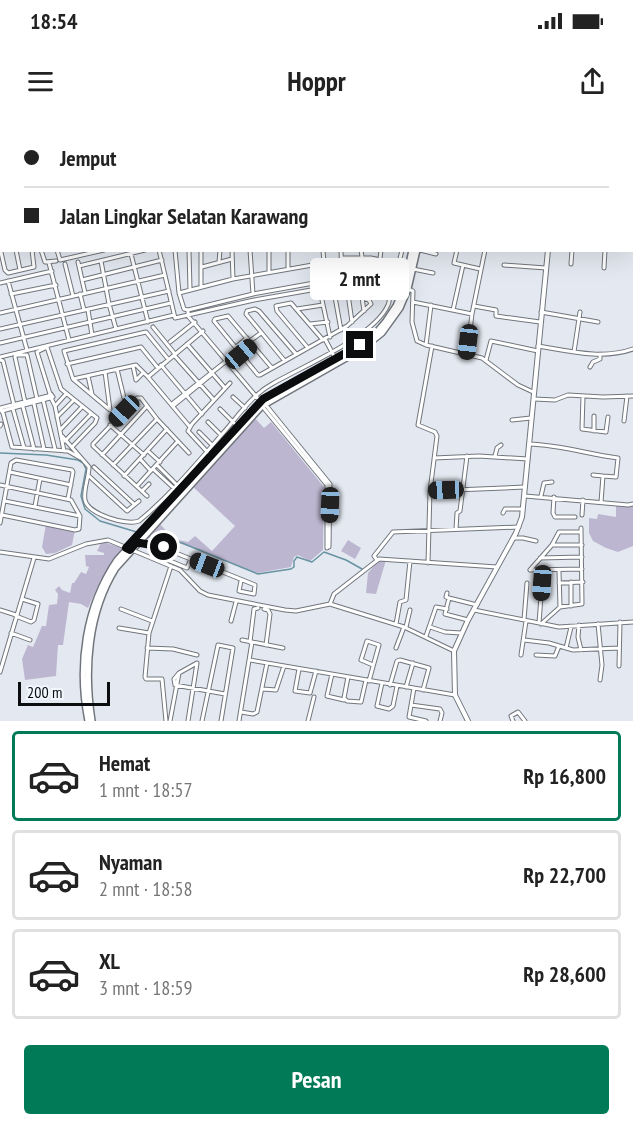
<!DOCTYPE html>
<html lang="id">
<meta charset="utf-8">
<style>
:root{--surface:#fff;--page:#f6f6f6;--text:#222;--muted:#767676;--line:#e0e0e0;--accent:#017a57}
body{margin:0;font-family:"PT Sans Narrow",sans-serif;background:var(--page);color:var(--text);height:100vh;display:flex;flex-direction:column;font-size:22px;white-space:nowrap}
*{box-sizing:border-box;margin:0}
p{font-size:20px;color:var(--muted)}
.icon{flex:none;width:33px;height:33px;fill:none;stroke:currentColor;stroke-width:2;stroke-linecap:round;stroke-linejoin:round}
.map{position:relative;height:601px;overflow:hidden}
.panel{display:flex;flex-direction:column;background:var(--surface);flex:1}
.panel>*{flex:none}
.banner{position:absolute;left:0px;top:0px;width:633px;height:132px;box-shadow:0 6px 24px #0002;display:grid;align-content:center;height:132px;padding:0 24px;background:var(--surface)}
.scale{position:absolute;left:18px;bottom:15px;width:92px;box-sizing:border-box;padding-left:6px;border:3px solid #0b0d0f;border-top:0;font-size:16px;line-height:21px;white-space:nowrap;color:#0b0d0f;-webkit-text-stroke:4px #f1f6ff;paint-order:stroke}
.end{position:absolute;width:27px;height:27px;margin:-14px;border:8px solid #0b0d0f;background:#fff;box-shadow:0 0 0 3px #fff}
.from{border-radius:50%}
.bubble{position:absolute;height:42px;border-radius:6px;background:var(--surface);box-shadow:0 6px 24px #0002;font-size:20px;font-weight:700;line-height:42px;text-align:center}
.car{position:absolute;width:18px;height:36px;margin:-18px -9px;border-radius:8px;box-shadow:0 0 4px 2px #0007;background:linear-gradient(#222 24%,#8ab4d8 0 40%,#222 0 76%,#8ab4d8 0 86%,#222 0)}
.banner b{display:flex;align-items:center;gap:21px;height:57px;font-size:22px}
.banner b+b{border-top:2px solid var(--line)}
.banner i{width:15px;height:15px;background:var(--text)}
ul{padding:10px 0 0;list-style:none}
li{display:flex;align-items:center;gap:18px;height:90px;margin:0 12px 9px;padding:0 12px;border:3px solid var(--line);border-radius:6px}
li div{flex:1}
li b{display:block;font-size:22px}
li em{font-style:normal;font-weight:700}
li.active{border-color:var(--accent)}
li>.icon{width:54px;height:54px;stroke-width:1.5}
.button{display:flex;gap:12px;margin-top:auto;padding:12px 24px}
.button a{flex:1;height:69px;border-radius:6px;background:var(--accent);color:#fff;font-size:24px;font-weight:700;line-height:69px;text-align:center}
.status{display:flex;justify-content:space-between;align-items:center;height:42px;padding:0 30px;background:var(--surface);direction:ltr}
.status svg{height:16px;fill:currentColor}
header{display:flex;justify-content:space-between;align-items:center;height:78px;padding:0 24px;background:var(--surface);font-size:27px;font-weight:700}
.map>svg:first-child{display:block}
.green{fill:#bdb6d0}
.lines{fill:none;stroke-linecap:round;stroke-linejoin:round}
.stream{stroke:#6893a2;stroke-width:1.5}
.minor-casing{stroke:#71767d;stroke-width:5}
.tertiary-casing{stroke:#71767d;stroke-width:6}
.primary-casing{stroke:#71767d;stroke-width:8}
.minor{stroke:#fff;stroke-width:3}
.tertiary{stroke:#fff;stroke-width:4}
.primary{stroke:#fff;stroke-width:5}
.route{stroke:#0b0d0f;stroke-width:8}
</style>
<div class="status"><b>18:54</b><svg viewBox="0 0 49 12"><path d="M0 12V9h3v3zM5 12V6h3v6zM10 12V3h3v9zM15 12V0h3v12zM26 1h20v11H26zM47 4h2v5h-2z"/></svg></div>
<header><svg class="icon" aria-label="menu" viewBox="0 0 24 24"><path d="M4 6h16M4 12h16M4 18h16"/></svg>Hoppr<svg class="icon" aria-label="share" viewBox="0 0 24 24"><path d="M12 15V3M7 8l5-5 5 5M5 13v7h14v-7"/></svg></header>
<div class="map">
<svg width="633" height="601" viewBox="0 0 633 601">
<rect width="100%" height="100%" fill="#e4e9f1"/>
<path class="green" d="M255 298 264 308 271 302 324 367 323 430 310 441 298 435 294 437 291 447 258 453 177 422 146 418 158 402 174 419 188 422 195 416 212 431 235 406 192 366Z
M616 385 633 386V426L618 432 606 428 593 421 589 413V398L597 399 598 394 616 397Z
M46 404 75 410 72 425 55 433 46 434 42 427Z
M348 420 361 428 355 439 341 431Z
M104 422 122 428 100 461 88 488 81 484 69 482 63 525H58L56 556 25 560 22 539 28 525 33 527 42 506H46L49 485 57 484 58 474 55 470 59 466 62 470 70 473 72 463H74L81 452 86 454 89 447 86 446 85 435H104V433L97 431 101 423Z
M379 440H386L376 474 366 473 368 453Z"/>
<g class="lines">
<path class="stream" d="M0 333 46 335 78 340 83 343 86 349 81 376 85 389 100 401 140 413
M147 416 182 423 258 454 291 449 294 447V441L297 437 312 442 324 432 346 440 362 449"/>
<defs>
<path id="minor" d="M5 0 6 2
M38 0V2
M49 0 50 2
M62 0 63 2
M91 0V2
M115 0V2
M127 0V2
M139 0V2
M151 0V2
M163 0 164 2
M175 0V2
M191 0V2
M212 0V2
M232 0V2
M249 0V2
M269 0V2
M284 0V2
M303 0V2
M334 0V2
M356 0 357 2
M22 2 26 0
M97 2 104 0
M580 2V0
M632 5H633
M632 53 633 54
M0 60 2 59
M0 65H2
M0 81H2
M632 102H633
M0 118H2
M0 128 5 150 8 153 34 147 32 130
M16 130 20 150
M41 130 45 142 56 141
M57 130 60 140 104 130
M159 130 175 198 254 180 334 166 365 164 402 173
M175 130 179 173 184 189 188 190V196L260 281
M189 130 190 169
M201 130V167
M232 130 233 159
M250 130 253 174
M288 130V149
M323 130 324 143
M341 130 342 159
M361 130 362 137
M420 130 436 134
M457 130 454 143 480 149
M131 134 148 202
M341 138H371L400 144
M380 139 381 130
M101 141 109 184 116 209
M78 142 85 173
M219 142 220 130
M49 143 69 220
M65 144 73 176
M571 144 572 130
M504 145 546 148
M79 146 145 130
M202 147 232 139
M604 148 605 130
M413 149 433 153
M269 152V130
M82 160 162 140
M8 161 27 230
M0 163 52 151
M394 164 402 130
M361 171 364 191
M179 173 233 159 341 140
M11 174 56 165
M80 174 84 190
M322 180 330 217
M413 182 472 194
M474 186 496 190V196L540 202
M297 189 323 185
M88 190 92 215
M188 190 253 174 342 158H367L394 164 413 171 412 202 417 221 426 225 482 238 518 265 533 272
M453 190 463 145
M541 192 598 202
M0 193 165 155
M310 204 328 202
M153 207 175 234
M0 209 169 171
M341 210 335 177 337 175 348 174 352 202
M325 219 335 238
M250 221 261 213
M170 222 195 202
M0 223 171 183
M187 224 225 268
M426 225 431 185
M538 226C569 231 602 240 633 229
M236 227 247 218
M308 228 277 191 276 186 291 183 323 220
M574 232 580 192
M241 234 252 225
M467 234 472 194 485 130
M174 235 214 280
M0 237 174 195
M0 240 3 241 14 285
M284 240 246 194 247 191 255 189 259 191 296 234
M486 240 491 221 538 231
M67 244 141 227 158 248
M161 245 202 294
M133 246 136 260 143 253
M590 247 593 242 600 239V234
M272 248 228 196 215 199 214 201 258 255H260L347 206 371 184 369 180 362 178
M117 249 124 278
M105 252 110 290 73 259 64 231 146 212 168 239
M88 256 92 274
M148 257 203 211
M73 259 136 245 148 257 190 307
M50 274 37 232 47 227 61 269 97 298 95 303 72 327
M583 276 582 309 606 312 608 297
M233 277 245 288
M51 278 55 286 64 331
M534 279 555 280 568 275 603 277 633 276
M43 280 55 329
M25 282 15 237 16 235H27L37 279
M34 284 44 329
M172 284 239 231
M265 284 330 364 329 427
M55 286 66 274
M173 286 212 254
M262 286 327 365V428
M23 287 34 329
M0 288 48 276
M0 289 3 293 12 327 68 331 80 338
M13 289 24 328
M220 289 238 307
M2 291 50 278 48 276 51 274 53 277 50 278
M57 297 74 280
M512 300 531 298
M624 301 627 276
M208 302 221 315
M110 305 144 335
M0 306 1 304
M61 309 82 287
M594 311V296
M199 312 212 325
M62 316 89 347C89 357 83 370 85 380 88 394 126 406 139 401 171 375 197 343 224 312 239 295 252 275 272 264 303 246 374 217 388 185 391 179 388 174 385 168
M65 321 91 294
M529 324C561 325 587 334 618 338L616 357 603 356 601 382
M148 331 160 342
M102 335 147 286
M211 336 188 311 192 304 230 263
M495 336 497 328 501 325
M434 338 479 336 528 339
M140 339 151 351
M113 345 157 299
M157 345 177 365
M94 347 134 384
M153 349 178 372
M10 352 71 365
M593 355 603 356
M89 356 127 391 139 381
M124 356 167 309
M0 365 71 380 80 396 79 409 75 410 2 395
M137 366 178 321
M142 371 149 364
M430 371 525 367
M147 376 93 326V324L137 278H141L157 299 189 333
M525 376 628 385 633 384
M541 376 544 363 552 362
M554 377 553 393 555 397H575
M5 381 80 396
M35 386 40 359
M503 393 505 389H522
M582 395 583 380
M0 403 11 343 16 340 72 350 73 352 68 379
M456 409 457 393 460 391 467 336
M514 418H523L536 421
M138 423 156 425 153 434 187 448 191 439
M156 425 255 465 254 474 239 471 241 461
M552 425 559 412H581
M582 425H552L530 450 582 449
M0 432 49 439 86 424 108 420 180 450 200 471 208 475 285 490 296 491 330 484 404 507 454 531
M540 438 582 437
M377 440 374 436 393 412 519 407
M428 443 430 371 437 316 435 312 418 305 432 226
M559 451 560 487
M571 462V486
M559 463 583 462
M447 473 446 477 449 478 445 494 468 500
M449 478 477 485
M330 484 334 474 379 439 497 447
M121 489 152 501
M264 489 268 490 270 494 266 525
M0 490 16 495
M474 490 559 507 633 502
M16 496 31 502 34 500 38 484 22 479
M524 500 527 463
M231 501 236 482
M539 503 542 463
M396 504 400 482 406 480 410 441
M541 504 560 487 582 484 581 408
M598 504 602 545 600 560
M579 505 578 517 581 530
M406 507 410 490
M430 507 445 512 461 513
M119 508 149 513
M11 513 30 520
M426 516 436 487 447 489
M242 520 283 528
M524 520 549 523 573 530 619 528
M250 522 254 489 258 488
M147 528 173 529 197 535
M396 528 404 507
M566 528 571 507
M521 535 526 501
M536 535 555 536 559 526
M250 540 455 575
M619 546 620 502
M299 549 295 571 310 573 316 551
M0 552 34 438
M179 553 174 559 175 565 225 574
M332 554 327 576 344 580
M348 557 344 578 347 581 361 582 366 560
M369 561 379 525 367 521 361 540 373 545
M382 563 377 586 389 589 393 586 397 566
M390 565 397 541 400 540 429 548 423 570
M406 567 413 543
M414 568 409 597 426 601
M263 569 276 570 284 546
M411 585 440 589 442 593 440 601
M241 592 253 594 257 592 267 543
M166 601 162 559H146L145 557 149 513 171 446
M170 601 179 553 197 543 188 601
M202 601 218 525 233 528 221 601
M239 601 252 522
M308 601 314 577
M513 601 511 596 518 592 525 601"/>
<path id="tertiary" d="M557 2V0
M468 601 455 575 454 531 468 500 516 413 522 397 548 130"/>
<path id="primary" d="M404 0V2
M409 0V2
M88 601C77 546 85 487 117 440L263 279 360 225 375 214 386 201 396 186 404 167 412 130
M92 601C84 549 88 493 116 448L262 286 362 229 382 213 400 188 408 169 417 130"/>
</defs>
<use href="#minor" class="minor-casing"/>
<use href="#tertiary" class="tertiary-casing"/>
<use href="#primary" class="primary-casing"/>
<use href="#minor" class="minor"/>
<use href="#tertiary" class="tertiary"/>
<use href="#primary" class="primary"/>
</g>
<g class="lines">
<path class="route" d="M164 427 140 423H136L130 430 126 428 263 279 360 225"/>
</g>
</svg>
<div class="scale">200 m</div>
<i class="end from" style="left:164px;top:427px"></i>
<i class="end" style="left:360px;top:225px"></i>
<div class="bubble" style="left:310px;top:138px;width:99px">2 mnt</div>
<i class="car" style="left:468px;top:222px;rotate:187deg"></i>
<i class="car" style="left:241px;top:234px;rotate:50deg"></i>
<i class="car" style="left:124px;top:291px;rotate:224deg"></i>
<i class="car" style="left:446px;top:370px;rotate:268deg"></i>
<i class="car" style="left:330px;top:385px;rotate:182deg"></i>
<i class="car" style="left:207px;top:445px;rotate:291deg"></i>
<i class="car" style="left:542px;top:463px;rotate:184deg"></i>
<div class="banner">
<b><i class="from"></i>Jemput</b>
<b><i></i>Jalan Lingkar Selatan Karawang</b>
</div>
</div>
<section class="panel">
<ul>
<li class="active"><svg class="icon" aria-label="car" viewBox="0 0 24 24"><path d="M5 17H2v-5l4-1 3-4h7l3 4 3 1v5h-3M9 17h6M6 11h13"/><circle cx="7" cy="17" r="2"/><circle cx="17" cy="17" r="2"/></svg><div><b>Hemat</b><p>1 mnt · 18:57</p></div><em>Rp 16,800</em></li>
<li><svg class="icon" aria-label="car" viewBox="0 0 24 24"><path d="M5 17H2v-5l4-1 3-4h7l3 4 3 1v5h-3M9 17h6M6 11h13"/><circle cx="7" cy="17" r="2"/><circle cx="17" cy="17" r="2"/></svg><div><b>Nyaman</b><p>2 mnt · 18:58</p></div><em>Rp 22,700</em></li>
<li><svg class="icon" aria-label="car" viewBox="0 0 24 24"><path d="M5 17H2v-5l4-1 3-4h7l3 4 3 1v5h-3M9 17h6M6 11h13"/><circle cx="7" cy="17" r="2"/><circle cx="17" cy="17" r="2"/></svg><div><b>XL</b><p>3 mnt · 18:59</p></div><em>Rp 28,600</em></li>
</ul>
<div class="button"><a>Pesan</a></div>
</section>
